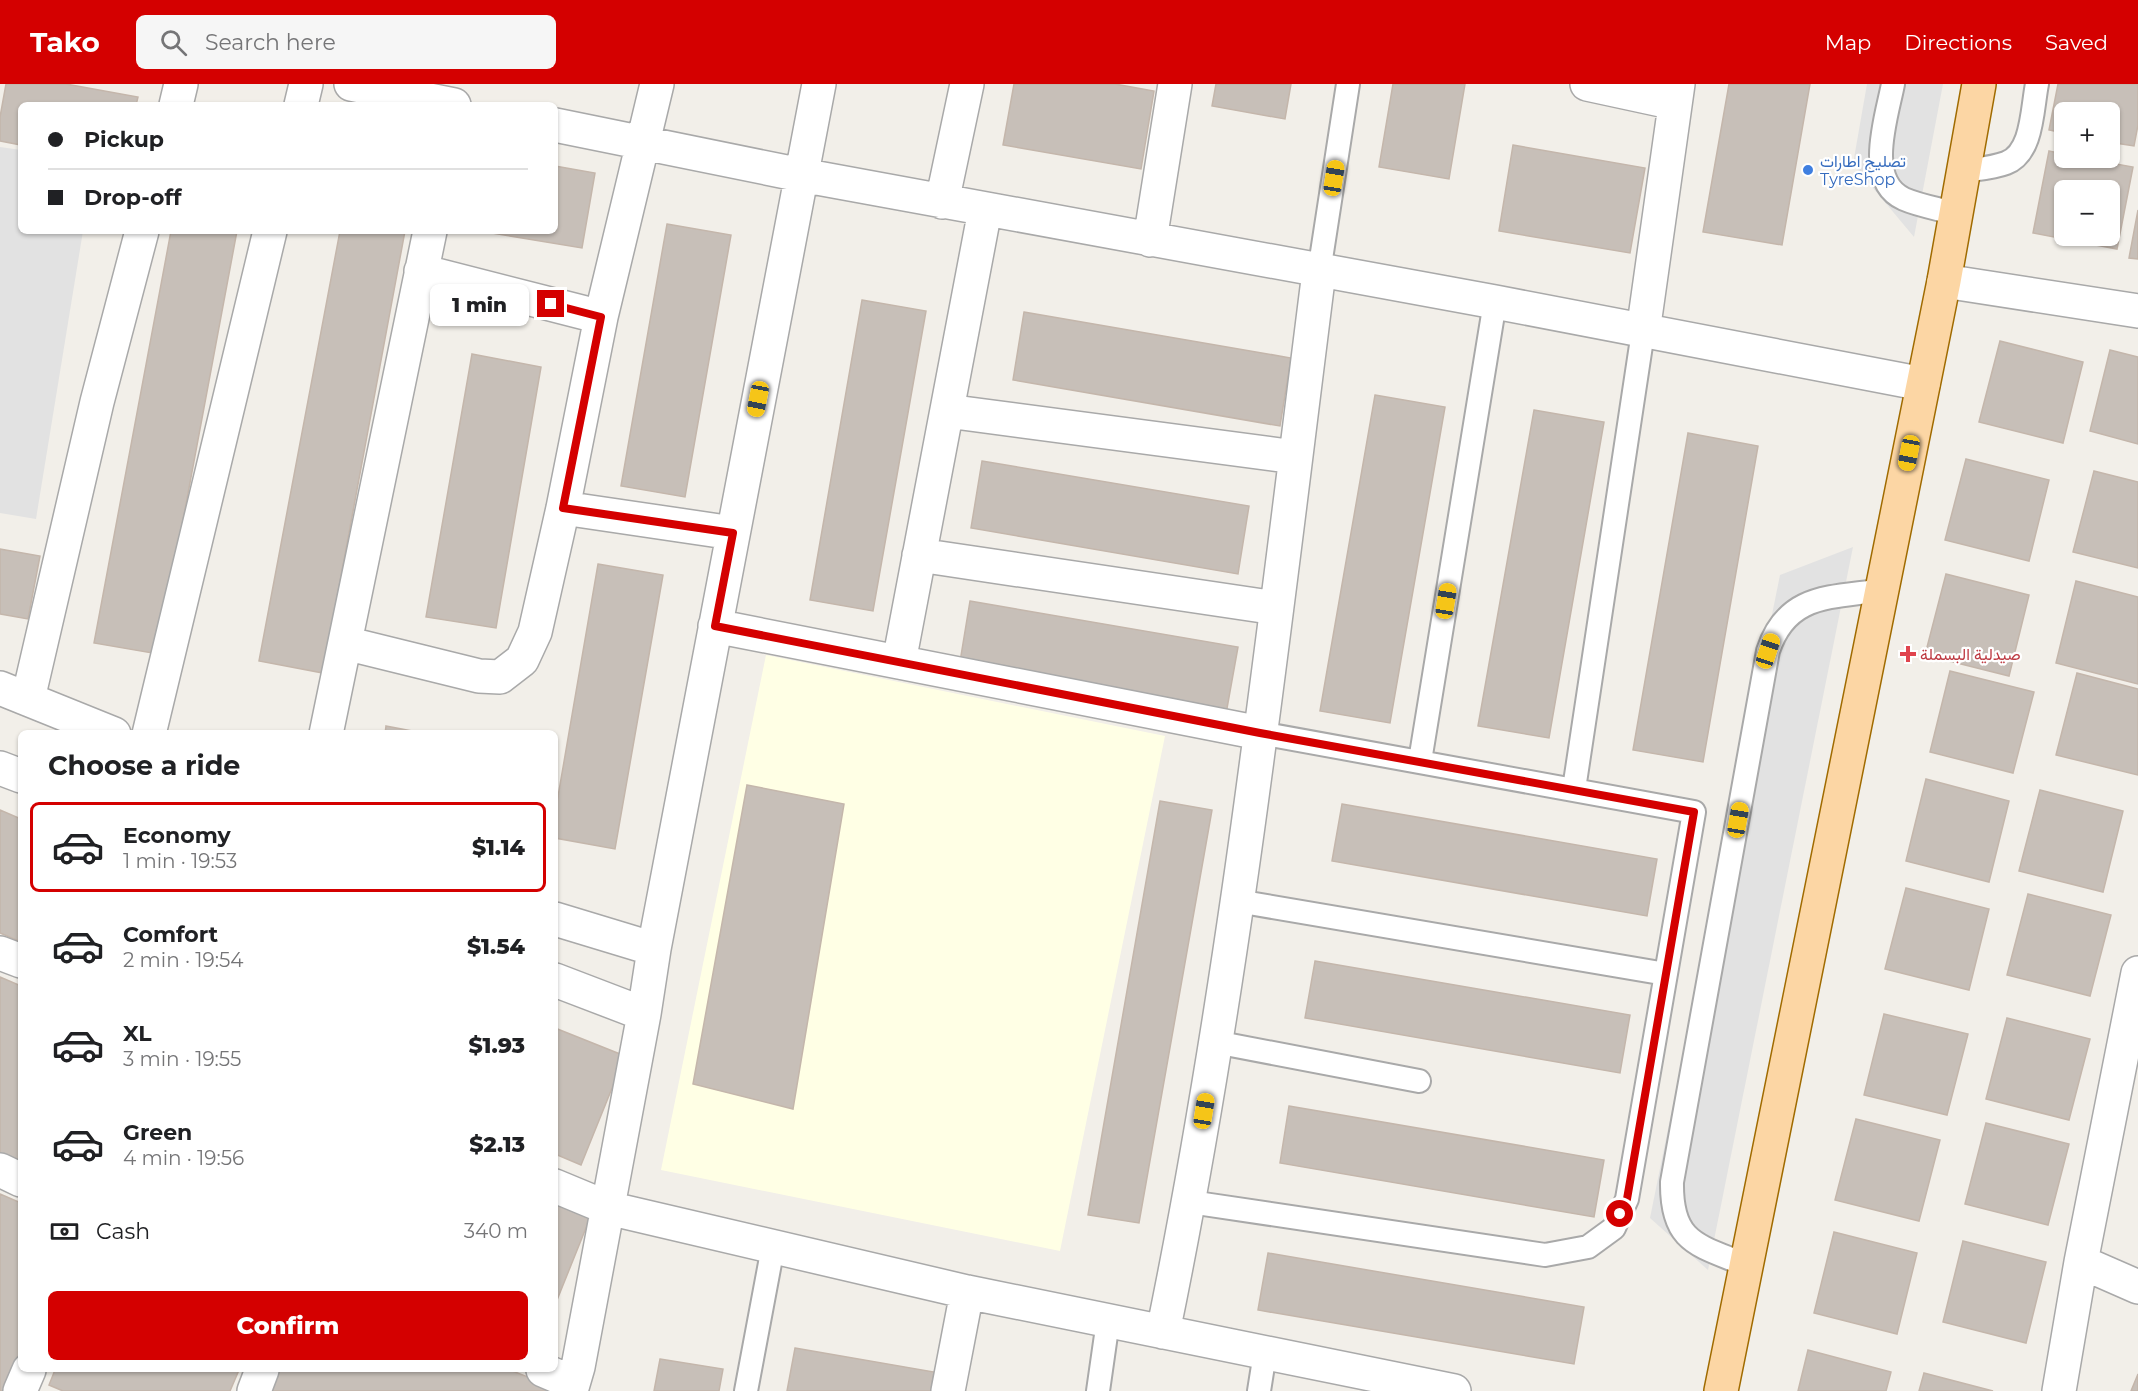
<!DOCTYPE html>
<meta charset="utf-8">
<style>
:root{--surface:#fff;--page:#f6f6f6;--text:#202124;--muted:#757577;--line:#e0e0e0;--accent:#d40000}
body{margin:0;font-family:Montserrat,Vazirmatn,sans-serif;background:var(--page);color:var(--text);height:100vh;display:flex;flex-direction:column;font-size:22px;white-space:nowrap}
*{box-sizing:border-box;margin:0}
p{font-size:20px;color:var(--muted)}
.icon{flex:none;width:33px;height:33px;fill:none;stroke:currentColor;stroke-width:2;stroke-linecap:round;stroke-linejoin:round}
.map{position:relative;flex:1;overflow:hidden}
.side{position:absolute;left:18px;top:646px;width:540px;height:642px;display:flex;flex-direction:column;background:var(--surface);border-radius:9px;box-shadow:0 2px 4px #0004}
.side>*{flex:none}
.top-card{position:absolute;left:18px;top:18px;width:540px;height:132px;border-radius:9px;box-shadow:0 2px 4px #0004;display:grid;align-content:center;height:132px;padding:0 30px;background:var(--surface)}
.fabs{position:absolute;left:2054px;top:18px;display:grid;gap:12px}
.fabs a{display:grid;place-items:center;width:66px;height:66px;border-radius:9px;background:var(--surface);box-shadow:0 2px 4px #0004;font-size:30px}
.end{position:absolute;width:27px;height:27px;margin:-14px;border:8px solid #d40000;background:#fff;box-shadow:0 0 0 3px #fff}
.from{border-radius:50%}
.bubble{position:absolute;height:42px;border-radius:9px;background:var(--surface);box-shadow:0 2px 4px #0004;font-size:20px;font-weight:800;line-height:42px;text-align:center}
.car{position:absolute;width:18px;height:36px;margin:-18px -9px;border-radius:8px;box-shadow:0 0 4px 2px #0007;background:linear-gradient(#f5c518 24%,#345 0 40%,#f5c518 0 76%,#345 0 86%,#f5c518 0)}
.top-card b{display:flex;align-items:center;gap:21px;height:57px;font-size:22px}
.top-card b+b{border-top:2px solid var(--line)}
.top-card i{width:15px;height:15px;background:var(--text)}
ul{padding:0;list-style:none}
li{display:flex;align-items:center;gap:18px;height:90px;margin:0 12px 9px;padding:0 18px;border:3px solid transparent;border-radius:9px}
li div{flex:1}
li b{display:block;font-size:22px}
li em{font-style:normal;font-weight:800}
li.selected{border-color:var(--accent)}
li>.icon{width:54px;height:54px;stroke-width:1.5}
h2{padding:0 30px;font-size:27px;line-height:72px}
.pay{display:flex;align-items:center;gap:15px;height:66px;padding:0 30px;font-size:22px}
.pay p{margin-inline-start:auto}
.button{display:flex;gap:12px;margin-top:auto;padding:12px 30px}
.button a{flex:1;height:69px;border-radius:9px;background:var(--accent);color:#fff;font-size:24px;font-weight:800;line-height:69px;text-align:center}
header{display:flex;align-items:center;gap:36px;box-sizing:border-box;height:84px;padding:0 30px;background:var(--accent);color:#fff}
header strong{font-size:28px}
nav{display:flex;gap:33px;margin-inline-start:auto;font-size:21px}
.search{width:420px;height:54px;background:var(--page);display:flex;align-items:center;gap:15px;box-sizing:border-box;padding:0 21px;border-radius:9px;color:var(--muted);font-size:22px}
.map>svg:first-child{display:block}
.education{fill:#ffffe5}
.parking{fill:#e2e2e2}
.building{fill:#c7bfb8;stroke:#c4b6ab;stroke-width:1.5;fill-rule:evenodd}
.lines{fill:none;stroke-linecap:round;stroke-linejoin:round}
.lane-casing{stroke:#a9a9a9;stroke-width:26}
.street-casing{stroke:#a9a9a9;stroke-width:36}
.primary-casing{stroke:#a06b00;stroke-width:36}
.lane{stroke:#fff;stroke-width:22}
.street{stroke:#fff;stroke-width:33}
.primary{stroke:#fcd6a4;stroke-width:33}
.route{stroke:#d40000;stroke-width:8}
.shop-dot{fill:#3f7fe0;stroke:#fff;stroke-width:2}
.health-dot{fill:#e0444e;stroke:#fff;stroke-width:2}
.labels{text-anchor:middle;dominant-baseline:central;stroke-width:4.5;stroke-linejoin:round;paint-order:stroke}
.shop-label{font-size:16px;fill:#366cbe;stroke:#fff;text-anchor:start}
.health-label{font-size:16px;fill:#be3a42;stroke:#fff;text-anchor:start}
</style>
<header>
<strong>Tako</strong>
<div class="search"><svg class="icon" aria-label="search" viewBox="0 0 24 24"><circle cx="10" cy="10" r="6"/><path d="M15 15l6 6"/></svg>Search here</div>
<nav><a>Map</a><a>Directions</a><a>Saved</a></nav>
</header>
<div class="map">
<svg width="2138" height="1307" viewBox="0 0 2138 1307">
<rect width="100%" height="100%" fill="#f2efe9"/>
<path class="education" d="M766 571 1165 652 1060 1167 661 1086Z"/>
<path class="parking" d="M1867 0H1943L1914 153 1853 80Z
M0 63 21 66V147H83L36 435 0 429Z
M1853 463 1708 1186 1650 1134 1780 491Z"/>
<path class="building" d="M6 0H66L138 13 136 21H21V61L0 57V33Z
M1014 0H1115L1154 7 1141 85 1003 61Z
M1216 0H1291L1285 35 1212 22Z
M1393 0H1465L1449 95 1379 83Z
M1729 0H1810L1782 161 1703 148Z
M2058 0H2138V41L2134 62 2109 58V28H2064V49L2049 46Z
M1513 61 1645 84 1630 169 1499 147Z
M2049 67 2064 70V74H2083L2133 83 2117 165 2033 149ZM2064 106H2109V152H2064Z
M555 82 595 89 582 164 480 147H555Z
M2138 126V175L2129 174Z
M667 140 731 151 685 413 621 402Z
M171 147H237L158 570 94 559Z
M340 147H405L323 589 259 577Z
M862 216 926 227 873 527 810 516Z
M1024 228 1291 274 1280 342 1013 296Z
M2000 257 2083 278 2063 359 1979 338Z
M2110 266 2138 273V360L2090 347Z
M472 270 541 283 496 544 426 533Z
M1375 311 1445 323 1390 639 1320 627Z
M1534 326 1604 338 1549 654 1478 642Z
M1688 349 1758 362 1703 678 1633 666Z
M1966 375 2049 396 2029 477 1945 456Z
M982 377 1249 422 1238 490 971 444Z
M2094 387 2138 398V484L2073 468Z
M0 465 40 472 28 535 0 530Z
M598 480 663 491 615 765 555 754V730Z
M1946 490 2029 511 2009 592 1925 571Z
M2076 497 2138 513V600L2056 579Z
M970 517 1238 563 1226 630 959 584Z
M1950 587 2034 608 2013 689 1930 668Z
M2077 589 2138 605V691L2056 671Z
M386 642 428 650H385Z
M1926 695 2009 717 1989 798 1906 777Z
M747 701 844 720 793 1025 693 1000Z
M2040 706 2123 727 2103 808 2019 787Z
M1160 717 1212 726 1139 1139 1088 1131Z
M1342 720 1657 775 1647 832 1332 777Z
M0 726 21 735V858L0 849Z
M1906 804 1989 825 1969 906 1885 885Z
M2028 810 2111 831 2090 912 2007 891Z
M1315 877 1630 931 1620 989 1305 934Z
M0 893 21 902V1080L0 1071Z
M1884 930 1968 950 1947 1031 1864 1011Z
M2007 934 2090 955 2069 1036 1986 1015Z
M555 944 625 972 581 1081 555 1070Z
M1289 1022 1604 1076 1594 1133 1280 1079Z
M1856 1035 1940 1056 1919 1137 1835 1116Z
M1986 1039 2069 1060 2048 1141 1965 1120Z
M0 1110 21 1119V1275L8 1307H0Z
M555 1114 592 1129 555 1221Z
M1834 1148 1917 1169 1897 1250 1814 1229Z
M1963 1157 2046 1178 2026 1259 1943 1238Z
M1268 1169 1584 1223 1574 1280 1258 1226Z
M795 1264 934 1288 931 1307H787Z
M1808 1266 1891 1288 1886 1307H1798Z
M660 1275 723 1285 719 1307H654Z
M55 1286H239L230 1307H63L49 1301Z
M278 1286H510L558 1305 557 1307H270Z
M1924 1289 1993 1307H1919Z
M2138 1290V1307H2131Z"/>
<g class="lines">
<defs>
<path id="lane" d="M1893 0C1887 32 1864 97 1904 115 1920 122 1940 125 1957 130
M1964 87C1977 85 1993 84 2006 79 2033 69 2032 24 2037 0
M1319 188 1348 0
M1420 677 1495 218
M1574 705 1643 248
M1237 817 1666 890
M1215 958 1419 997
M1190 1118 1545 1171 1588 1163 1614 1144 1627 1115 1694 728 1260 649
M1746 1181C1698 1161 1671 1159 1672 1098L1768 567C1787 509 1831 514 1882 506
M746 1307 773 1163
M1098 1307 1108 1237
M1259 1307 1265 1269"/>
<path id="street" d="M351 0 454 21
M1587 0 1675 19
M176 21 181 0
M301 21 306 0
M555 41 801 91 1495 218 1923 300
M942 118 967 0
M1150 156 1175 0
M421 187 601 233
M1944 197 2138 227
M1643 248 1678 0
M947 327 1295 373
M563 424 733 449
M919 471 1276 524
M715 542 1260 649
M345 559 479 592 500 593 522 576 535 548 563 424 601 233 657 0
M899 578 985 126
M0 604 114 650
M28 615 97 318 142 147
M149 650 270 147
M326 650 430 147
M0 684 21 692
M555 835 654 865
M0 869 21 877
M555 896 644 930
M0 1086 21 1096
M555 1102 608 1124 967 1208 1454 1307
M2081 1178 2138 1203
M1163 1248C1235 898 1274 542 1319 188
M543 1286 573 1299
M20 1307 29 1286
M254 1307 262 1286
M571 1307 578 1283 644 930 654 865 819 0
M948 1307 967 1208
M2059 1307 2081 1178 2138 889"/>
<path id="primary" d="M1721 1307 1944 197 1979 0"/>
</defs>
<use href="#lane" class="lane-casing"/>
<use href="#street" class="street-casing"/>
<use href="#primary" class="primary-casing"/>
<use href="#lane" class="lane"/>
<use href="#street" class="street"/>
<use href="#primary" class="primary"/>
</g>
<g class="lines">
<path class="route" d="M551 220 601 233 563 424 733 449 715 542 1260 649 1694 728 1627 1115 1620 1130"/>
</g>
<circle class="shop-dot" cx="1808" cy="86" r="6"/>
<path class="health-dot" d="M1905 561h6v6h6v6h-6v6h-6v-6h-6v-6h6z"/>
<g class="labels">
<g class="shop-label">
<text x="1820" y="77">تصليح اطارات<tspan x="1820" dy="18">TyreShop</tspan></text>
</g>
<g class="health-label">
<text x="1920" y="570">صيدلية البسملة</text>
</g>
</g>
</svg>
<div class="fabs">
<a>+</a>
<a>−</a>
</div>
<i class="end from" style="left:1620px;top:1130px"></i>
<i class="end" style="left:551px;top:220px"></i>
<div class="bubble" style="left:430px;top:200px;width:99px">1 min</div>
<i class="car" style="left:1334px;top:94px;rotate:9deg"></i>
<i class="car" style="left:758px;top:315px;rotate:191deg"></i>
<i class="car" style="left:1909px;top:369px;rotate:191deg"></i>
<i class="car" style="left:1446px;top:517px;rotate:9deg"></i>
<i class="car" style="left:1768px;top:567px;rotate:18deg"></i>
<i class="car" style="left:1738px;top:736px;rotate:10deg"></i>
<i class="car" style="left:1204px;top:1027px;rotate:9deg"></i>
<div class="top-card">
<b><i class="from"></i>Pickup</b>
<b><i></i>Drop-off</b>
</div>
<section class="side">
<h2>Choose a ride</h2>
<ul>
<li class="selected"><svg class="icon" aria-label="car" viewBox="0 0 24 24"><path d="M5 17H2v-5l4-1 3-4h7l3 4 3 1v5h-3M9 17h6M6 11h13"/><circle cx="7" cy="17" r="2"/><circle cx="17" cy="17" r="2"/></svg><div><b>Economy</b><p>1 min · 19:53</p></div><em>$1.14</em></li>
<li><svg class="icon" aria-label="car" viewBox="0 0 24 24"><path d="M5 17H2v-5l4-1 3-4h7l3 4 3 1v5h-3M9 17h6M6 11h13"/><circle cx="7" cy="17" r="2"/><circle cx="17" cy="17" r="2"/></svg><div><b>Comfort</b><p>2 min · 19:54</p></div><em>$1.54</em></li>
<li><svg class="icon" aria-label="car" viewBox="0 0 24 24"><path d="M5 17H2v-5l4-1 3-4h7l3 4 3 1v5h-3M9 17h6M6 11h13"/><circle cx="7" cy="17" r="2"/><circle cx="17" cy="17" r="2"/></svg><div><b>XL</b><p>3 min · 19:55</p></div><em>$1.93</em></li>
<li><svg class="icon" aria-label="car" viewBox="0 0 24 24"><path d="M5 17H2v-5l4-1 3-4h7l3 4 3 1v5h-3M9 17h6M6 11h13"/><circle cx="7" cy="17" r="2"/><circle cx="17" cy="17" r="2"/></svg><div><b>Green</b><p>4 min · 19:56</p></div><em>$2.13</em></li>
</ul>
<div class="pay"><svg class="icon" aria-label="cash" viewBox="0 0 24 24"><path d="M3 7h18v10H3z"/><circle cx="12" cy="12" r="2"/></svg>Cash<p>340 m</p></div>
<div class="button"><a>Confirm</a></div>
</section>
</div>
